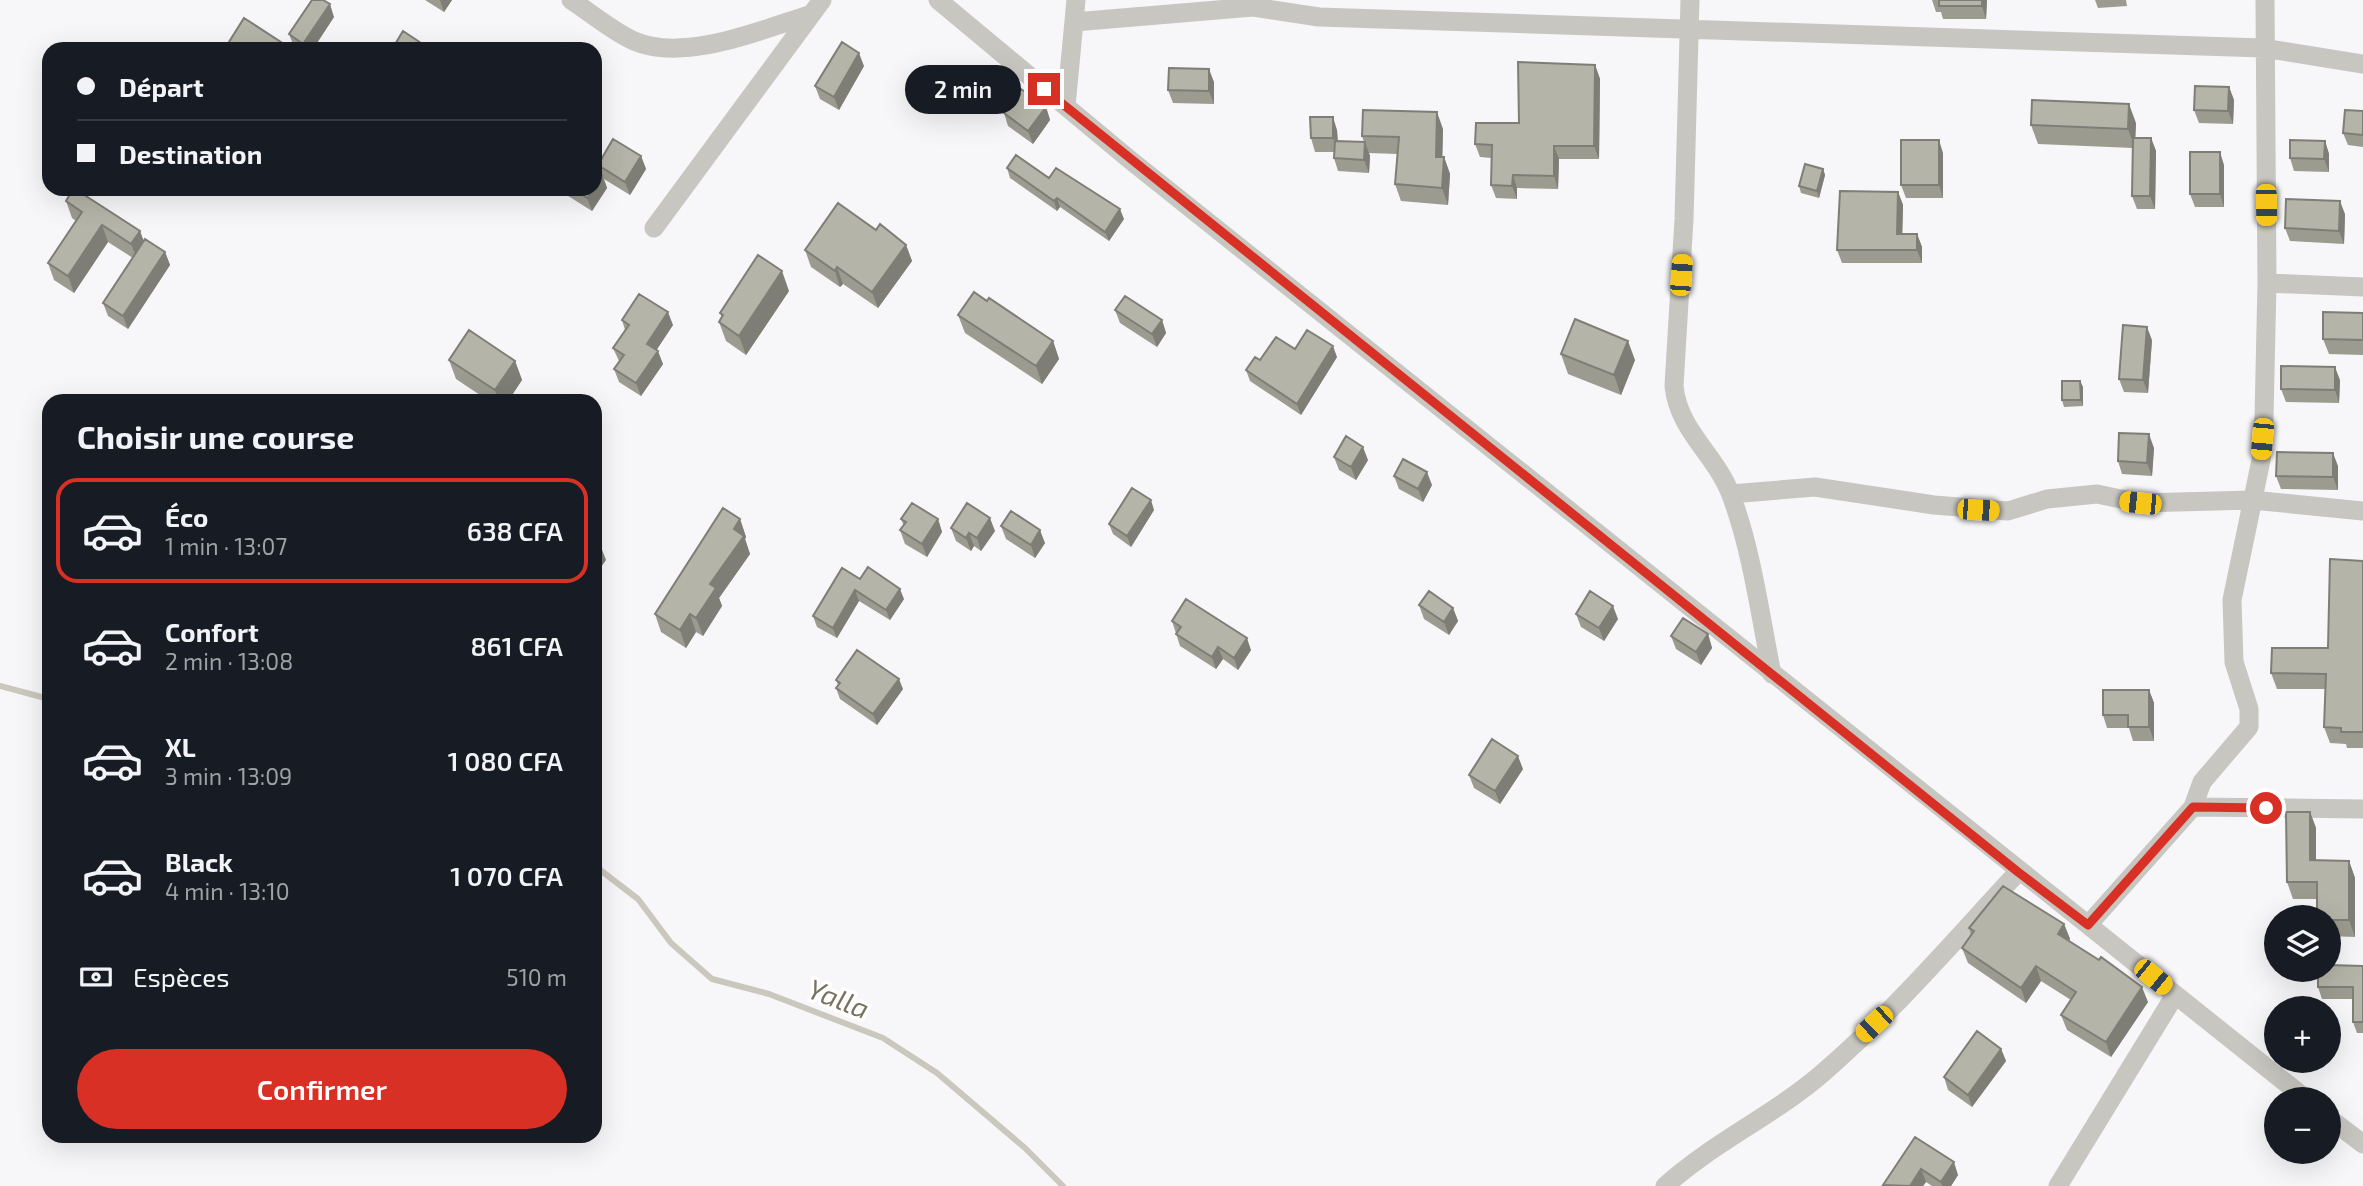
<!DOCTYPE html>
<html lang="fr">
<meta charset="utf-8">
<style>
:root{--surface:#171b24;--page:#20242c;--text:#f1f3f6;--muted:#9ea1a6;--line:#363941;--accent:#d93025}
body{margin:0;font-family:"Exo 2",sans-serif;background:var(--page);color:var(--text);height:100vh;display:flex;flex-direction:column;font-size:26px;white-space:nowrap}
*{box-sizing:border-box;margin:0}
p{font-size:23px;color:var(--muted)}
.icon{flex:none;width:38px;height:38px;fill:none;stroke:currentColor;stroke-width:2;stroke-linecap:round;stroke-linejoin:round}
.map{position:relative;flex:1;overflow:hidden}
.drawer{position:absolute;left:42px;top:394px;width:560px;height:749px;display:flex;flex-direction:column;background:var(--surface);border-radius:21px;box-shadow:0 7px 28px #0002}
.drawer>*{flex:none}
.banner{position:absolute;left:42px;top:42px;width:560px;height:154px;border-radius:21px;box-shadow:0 7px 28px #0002;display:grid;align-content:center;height:154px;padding:0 35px;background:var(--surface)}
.controls{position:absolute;left:2264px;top:905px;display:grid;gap:14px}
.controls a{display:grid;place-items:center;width:77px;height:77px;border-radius:50%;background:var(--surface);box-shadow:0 7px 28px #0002;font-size:35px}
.end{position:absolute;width:32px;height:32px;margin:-16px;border:9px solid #d93025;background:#fff;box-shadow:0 0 0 4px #fff}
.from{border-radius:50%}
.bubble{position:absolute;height:49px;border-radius:24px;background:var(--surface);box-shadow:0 7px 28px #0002;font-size:23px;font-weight:600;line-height:49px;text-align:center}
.car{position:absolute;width:21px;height:42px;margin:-21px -10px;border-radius:9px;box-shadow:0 0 5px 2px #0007;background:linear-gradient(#f5c518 24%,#345 0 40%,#f5c518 0 76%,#345 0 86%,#f5c518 0)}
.banner b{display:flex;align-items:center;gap:24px;height:66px;font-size:26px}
.banner b+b{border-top:2px solid var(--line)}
.banner i{width:18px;height:18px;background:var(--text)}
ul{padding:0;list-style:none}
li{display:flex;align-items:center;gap:21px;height:105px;margin:0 14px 10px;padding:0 21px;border:4px solid transparent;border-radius:21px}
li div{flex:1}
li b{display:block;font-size:26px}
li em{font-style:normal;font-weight:600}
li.on{border-color:var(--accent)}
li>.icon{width:63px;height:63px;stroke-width:1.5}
h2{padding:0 35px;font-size:32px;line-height:84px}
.pay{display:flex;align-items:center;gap:18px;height:77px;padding:0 35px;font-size:26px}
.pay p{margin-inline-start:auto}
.action{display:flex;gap:14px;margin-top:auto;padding:14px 35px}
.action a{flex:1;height:80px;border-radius:42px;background:var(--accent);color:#fff;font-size:28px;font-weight:600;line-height:80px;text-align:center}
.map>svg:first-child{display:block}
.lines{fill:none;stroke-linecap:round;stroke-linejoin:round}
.stream{stroke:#cac7bd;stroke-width:6}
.minor{stroke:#c7c6c0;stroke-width:19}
.wall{fill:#9c9b90}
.shaded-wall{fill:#7f7e76}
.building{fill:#b5b4a8;stroke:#7f7e76;stroke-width:2}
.route{stroke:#d93025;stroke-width:9}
.labels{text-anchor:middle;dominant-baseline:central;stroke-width:7;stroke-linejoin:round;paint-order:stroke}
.water-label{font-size:28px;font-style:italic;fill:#787260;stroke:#fff}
</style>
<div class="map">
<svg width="2363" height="1186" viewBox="0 0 2363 1186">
<rect width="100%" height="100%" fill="#f7f6f8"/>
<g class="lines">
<path class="stream" d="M0 686 49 699
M595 866 638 899 671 943 712 979 769 994 883 1038 937 1073 1025 1148 1063 1186"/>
<path class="minor" d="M571 0C591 13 612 31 634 41 685 63 763 29 812 14
M938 0 1129 159 2306 1099
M1690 0 1684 219 1674 386C1678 430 1716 455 1731 495 1752 551 1760 615 1772 674
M1074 22 1253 7 1319 17 2263 48 2363 64
M1066 106 1076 0
M654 228 822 0
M2267 283 2363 287
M1731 494 1815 487 1934 505 2008 511 2047 499 2097 494 2140 503 2252 500 2363 511
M2193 807 2363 809
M2088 925 2193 807 2202 782 2249 727V709L2234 662 2232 600 2261 460 2264 417 2267 283 2265 0
M2329 1118 2363 1144
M1665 1186C1715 1141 1775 1115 1825 1071 1895 1010 1955 940 2018 872
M2058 1186 2175 995"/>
</g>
<path class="wall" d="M425 0H452L444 12Z
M1932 0H1987L1986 19H1943L1941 12H1936Z
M2095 0H2126L2127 6 2098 8Z
M334 17 313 49H296L294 47 289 34Z
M229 42 288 49H231Z
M1595 65 1600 79 1599 159H1559L1558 189 1517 188V199L1496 198 1491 185 1492 158 1480 157 1475 144 1519 123Z
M864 66 839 110 820 99 815 86Z
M1214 82V104L1173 103 1168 90Z
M2229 87 2234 100 2233 124 2199 123 2194 110Z
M1046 107 1050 120 1033 144 1008 126 1004 113Z
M2363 111V147L2348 145 2343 133Z
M2136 123 2135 138H2151L2156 151 2155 209H2137L2132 196 2133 148 2038 144 2031 125Z
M1443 129 1442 157H1444L1450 174 1448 205 1401 201 1395 184 1397 154 1369 153 1370 156 1369 173 1338 171 1334 158V152H1315L1311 138 1337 130 1338 141 1364 142 1362 136Z
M2325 141 2329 154V172L2294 171 2290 158Z
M1943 153V198H1906L1901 185Z
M641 156 646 169 630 195 604 179 607 188 592 211 557 189H595L601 173 598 165Z
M2224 165V207H2195L2190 194Z
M1007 168 1124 219 1109 241 1060 207 1057 211 1010 178Z
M1823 169 1825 175 1819 198 1801 193 1799 186Z
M1898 192 1903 205 1902 234H1917L1922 247V263H1842L1837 250Z
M66 201 140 231 144 242 165 252 170 265 128 329 108 316 103 303 133 258 108 242 74 293 54 280 48 263 76 221 72 218Z
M2345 214 2344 244 2290 241 2285 228Z
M876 230 906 245 912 261 878 308 843 284 840 287 811 267 805 250Z
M789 291 746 355 726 341 719 322 722 318 720 313Z
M987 301 1053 341 1059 359 1042 384 965 333 958 315Z
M1115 310 1162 320 1166 333 1157 347 1120 323Z
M2363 313V355L2329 354 2323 339Z
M622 320 673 325 656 350 663 364 641 396 619 382 614 369 619 361 613 348 625 330Z
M2152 340 2148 393 2124 392 2119 379Z
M1295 349 1337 357 1301 415 1250 381 1246 370 1260 360Z
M1561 354 1635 360 1621 395 1568 374Z
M449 360 515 361 522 380 508 401H489L456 379Z
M2340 380 2339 403 2286 402 2281 389Z
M2080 381 2083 387V406L2064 407 2062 400Z
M2154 448 2152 476 2122 474 2118 461Z
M1334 457 1368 460 1356 480 1339 470Z
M2338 466V490L2281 489 2276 476Z
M1394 476 1432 485 1423 502 1399 489Z
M1154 510 1131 547 1113 534 1109 524Z
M740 519 746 537 745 539 750 554 719 598 722 606 703 636 696 632 686 648 661 632 655 614Z
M901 519H938L942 532 927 557 905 544 900 530 904 526Z
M1001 526 1045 543 1035 558 1006 539Z
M951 528 995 531 981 551 974 546 971 551 956 541Z
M2363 561V748H2347L2346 744 2330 743 2324 727 2325 689H2277L2271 673 2328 648Z
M860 579 904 599 890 620 859 601 837 638 817 627 813 616Z
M1419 605 1453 608 1458 621 1449 635 1424 619Z
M1576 614 1618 619 1604 641 1581 627Z
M1172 621 1251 650 1238 670 1223 659 1216 669 1180 646Z
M1708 634 1712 648 1701 665 1676 649 1671 636Z
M836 680 903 689 877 725 840 699 836 688 838 685Z
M2149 690 2154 703V741H2133L2129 728H2107L2103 715Z
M1523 769 1500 804 1474 788 1469 775Z
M2310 812 2316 828V861H2349L2355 878V937L2329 936V917L2317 899H2293L2287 882Z
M2064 924 2070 939 2069 941 2148 1002 2111 1057 2067 1030 2061 1015 2071 1000 2041 981 2026 1003 1968 963 1962 948 1971 935 1969 928Z
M2363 966V1033H2357L2353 1022V999H2322L2318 987Z
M2001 1049 2006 1061 1972 1107 1948 1090 1944 1077Z
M1915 1137 1958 1175 1951 1186H1932L1926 1182 1923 1186H1883Z"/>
<path class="shaded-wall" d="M440 0H452L444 12Z
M1982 0H1987L1986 19 1982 6Z
M330 4 334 17 313 49H305L303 44Z
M859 53 864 66 839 110 834 97Z
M1595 65 1600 79 1599 159 1594 146Z
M1209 69 1214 82V104L1209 91Z
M2229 87 2234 100 2233 124 2228 111Z
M2129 104 2136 123 2135 148 2128 129Z
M1046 107 1050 120 1033 144 1028 131Z
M1437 112 1443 129 1442 174 1436 157Z
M1333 117 1337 130 1338 152 1333 138Z
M2151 138 2156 151 2155 209 2150 196Z
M1939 140 1943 153V198L1939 185Z
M2325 141 2329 154V172L2324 159Z
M1365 142 1370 156 1369 173 1364 160Z
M1554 146 1559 159 1558 189 1554 176Z
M2220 152 2224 165V207L2220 194Z
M641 156 646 169 630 195 625 182Z
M1444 157 1450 174 1448 205 1442 188Z
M1823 169 1825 175 1819 198 1817 191Z
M602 175 607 188 592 211 587 198 593 189H595V186Z
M1513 175 1517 188V199L1512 186Z
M1898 192 1903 205 1902 247 1897 234Z
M1057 198 1060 207 1057 211 1054 201Z
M2340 201 2345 214 2344 244 2339 231Z
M1120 209 1124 219 1109 241 1105 232Z
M102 225 108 242 74 293 68 276Z
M140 231 146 248 138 261 131 244Z
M1917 234 1922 247V263L1917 250Z
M906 245 912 261 878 308 872 292Z
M165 252 170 265 128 329 123 316Z
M837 267 843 284 840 287 835 271Z
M782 271 789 291 746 355 739 336Z
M668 312 673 325 652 357 647 344Z
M1162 320 1166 333 1157 347 1152 334Z
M2147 327 2152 340 2148 393 2143 380Z
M1053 341 1059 359 1042 384 1036 366Z
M1628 341 1635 360 1621 395 1614 375Z
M1333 346 1337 357 1301 415 1297 404Z
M658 351 663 364 641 396 636 383Z
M515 361 522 380 508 401H499L495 390Z
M2335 367 2340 380 2339 403 2335 390Z
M2080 381 2083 387V406L2081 400Z
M2149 434 2154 448 2152 476 2147 463Z
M1363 447 1368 460 1356 480 1351 467Z
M2333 453 2338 466V490L2333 477Z
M1427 472 1432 485 1423 502 1418 489Z
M1151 500 1154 510 1131 547 1127 536Z
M990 518 995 531 981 551 977 538Z
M740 519 746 537 745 539 750 554 719 598 722 606 703 636 696 618 734 529Z
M938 519 942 532 927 557 922 544Z
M1040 530 1045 543 1035 558 1031 545Z
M969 533 974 546 971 551 966 538Z
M601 547 606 560 595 576V556Z
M900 589 904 599 890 620 886 610Z
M855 590 859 601 837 638 833 628Z
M1613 606 1618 619 1604 641 1599 628Z
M1453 608 1458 621 1449 635 1444 622Z
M690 614 696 632 686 648 680 630Z
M1708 634 1712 648 1701 665 1696 652Z
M1247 638 1251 650 1238 670 1234 658Z
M1218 647 1223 659 1216 669 1212 657Z
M899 679 903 689 877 725 873 714Z
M2149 690 2154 703V741L2149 727Z
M1518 756 1523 769 1500 804 1495 791Z
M2310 812 2316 828V877L2310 860Z
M2349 861 2355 878V937L2349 920Z
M2064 924 2070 939 2063 949 2058 934Z
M2036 966 2041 981 2026 1003 2021 988Z
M2142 987 2148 1002 2111 1057 2106 1042Z
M2001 1049 2006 1061 1972 1107 1968 1095Z
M1954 1162 1958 1175 1951 1186H1942L1941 1182Z
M1921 1169 1926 1182 1923 1186H1910Z"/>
<path class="building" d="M312 0H323L330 4 303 44 289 34Z
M1939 0H1982V6H1939Z
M244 18 287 46 285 49H240L229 42Z
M403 31 430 49H398L394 46Z
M842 42 859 53 834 97 815 86Z
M1518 62 1595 65 1594 146H1554V176L1513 175 1512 186 1491 185 1492 145 1475 144 1476 123H1519Z
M1169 68 1209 69V91L1168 90Z
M2195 86 2229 87 2228 111 2194 110Z
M1021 89 1046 107 1028 131 1004 113Z
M2032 100 2129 104 2128 129 2031 125Z
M1363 110 1437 112 1436 157H1444L1442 188 1395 184 1399 137 1362 136Z
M2345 110 2363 111V135L2343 133Z
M1310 117H1333V138H1311Z
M2133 138H2151L2150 196H2132Z
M613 139 641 156 625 182 598 165Z
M1901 140H1939V185H1901Z
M2290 140 2325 141 2324 159 2290 158Z
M1335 141 1365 142 1364 160 1334 158Z
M2190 152H2220V194H2190Z
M1016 155 1049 178 1056 168 1120 209 1105 232 1057 198 1054 201 1007 168Z
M1805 164 1823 169 1817 191 1799 186Z
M595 170 602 175 595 186Z
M73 189H75L140 231 131 244 102 225 68 276 48 263 82 212 66 201Z
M574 189H593L587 198Z
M1840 191 1898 192 1897 234H1917V250H1837Z
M2286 199 2340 201 2339 231 2285 228Z
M838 203 876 230 880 224 906 245 872 292 837 267 835 271 805 250Z
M145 239 165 252 123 316 103 303Z
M758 255 782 271 739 336 719 322 723 315 720 313Z
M974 292 987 301 989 298 1053 341 1036 366 958 315Z
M639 294 668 312 647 344 658 351 636 383 614 369 624 355 613 348 629 325 622 320Z
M1125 296 1162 320 1152 334 1115 310Z
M2323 312 2363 313V340L2323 339Z
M1575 319 1628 341 1614 375 1561 354Z
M2123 325 2147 327 2143 380 2119 379Z
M469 330 515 361 495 390 449 360Z
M1307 330 1333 346 1297 404 1246 370 1255 357 1260 360 1276 337 1295 349Z
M2281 366 2335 367V390L2281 389Z
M2062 381H2080L2081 400H2062Z
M2119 433 2149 434 2147 463 2118 461Z
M1346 436 1363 447 1351 467 1334 457Z
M2277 452 2333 453V477L2276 476Z
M1403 459 1427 472 1418 489 1394 476Z
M1132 488 1151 500 1127 536 1109 524Z
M912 503 938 519 922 544 900 530 906 522 901 519Z
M967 503 990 518 977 538 969 533 966 538 951 528Z
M723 508 740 519 734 529 744 536 710 584 716 588 696 618 690 614 680 630 655 614Z
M1011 511 1040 530 1031 545 1001 526Z
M595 542 601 547 595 556Z
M2330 559 2363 561V732H2341V728L2324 727 2326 674 2271 673 2272 648H2328Z
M868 567 900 589 886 610 855 590 833 628 813 616 842 568 860 579Z
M1429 591 1453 608 1444 622 1419 605Z
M1590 591 1613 606 1599 628 1576 614Z
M1186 599 1247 638 1234 658 1218 647 1212 657 1176 634 1181 627 1172 621Z
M1683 618 1708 634 1696 652 1671 636Z
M857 650 899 679 873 714 836 688 840 683 836 680Z
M2103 690H2149V727H2128V715H2103Z
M1492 739 1518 756 1495 791 1469 775Z
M2286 812H2310V860L2349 861V920H2329V917H2317V882H2287Z
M2003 886 2064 924 2058 934 2099 960 2101 957 2142 987 2106 1042 2061 1015 2076 992 2036 966 2021 988 1962 948 1974 931 1969 928Z
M2329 965 2363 966V1022H2353V987H2318V970H2329Z
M1977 1031 2001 1049 1968 1095 1944 1077Z
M1915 1137 1954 1162 1941 1182 1921 1169 1910 1186 1883 1185Z"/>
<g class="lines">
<path class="route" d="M1044 89 2018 872 2088 925 2193 807 2266 808"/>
</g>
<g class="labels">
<g class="water-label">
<text transform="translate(839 998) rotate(21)">Yalla</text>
</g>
</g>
</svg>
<div class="controls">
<a><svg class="icon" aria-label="layers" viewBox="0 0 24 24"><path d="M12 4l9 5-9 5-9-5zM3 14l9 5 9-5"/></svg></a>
<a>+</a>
<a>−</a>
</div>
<i class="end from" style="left:2266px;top:808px"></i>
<i class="end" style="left:1044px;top:89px"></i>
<div class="bubble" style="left:905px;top:65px;width:116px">2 min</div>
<i class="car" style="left:2266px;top:205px;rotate:179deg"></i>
<i class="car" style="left:1681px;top:275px;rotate:4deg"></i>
<i class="car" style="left:2262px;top:439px;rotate:185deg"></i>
<i class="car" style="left:2140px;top:503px;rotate:276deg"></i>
<i class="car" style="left:1978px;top:510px;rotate:93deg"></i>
<i class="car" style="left:2153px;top:977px;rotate:129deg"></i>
<i class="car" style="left:1874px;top:1024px;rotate:227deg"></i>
<div class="banner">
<b><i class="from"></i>Départ</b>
<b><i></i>Destination</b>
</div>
<section class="drawer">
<h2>Choisir une course</h2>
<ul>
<li class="on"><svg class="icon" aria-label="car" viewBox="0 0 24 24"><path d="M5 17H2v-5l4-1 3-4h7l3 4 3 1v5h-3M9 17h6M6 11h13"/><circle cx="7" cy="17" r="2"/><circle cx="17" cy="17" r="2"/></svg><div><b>Éco</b><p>1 min · 13:07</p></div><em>638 CFA</em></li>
<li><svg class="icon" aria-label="car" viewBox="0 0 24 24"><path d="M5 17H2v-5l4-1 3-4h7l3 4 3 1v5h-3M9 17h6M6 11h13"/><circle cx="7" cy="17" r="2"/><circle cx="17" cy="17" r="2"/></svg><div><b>Confort</b><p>2 min · 13:08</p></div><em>861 CFA</em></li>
<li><svg class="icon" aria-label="car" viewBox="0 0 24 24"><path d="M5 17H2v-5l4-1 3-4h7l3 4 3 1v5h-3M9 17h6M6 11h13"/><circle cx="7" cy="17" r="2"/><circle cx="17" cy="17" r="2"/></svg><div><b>XL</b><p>3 min · 13:09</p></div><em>1 080 CFA</em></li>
<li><svg class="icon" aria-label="car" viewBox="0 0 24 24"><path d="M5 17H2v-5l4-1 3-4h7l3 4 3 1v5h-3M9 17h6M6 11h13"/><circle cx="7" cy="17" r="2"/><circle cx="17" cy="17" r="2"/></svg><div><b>Black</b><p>4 min · 13:10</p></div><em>1 070 CFA</em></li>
</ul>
<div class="pay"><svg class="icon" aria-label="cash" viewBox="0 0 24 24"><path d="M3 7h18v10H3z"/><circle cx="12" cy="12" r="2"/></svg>Espèces<p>510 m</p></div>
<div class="action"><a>Confirmer</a></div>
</section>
</div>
